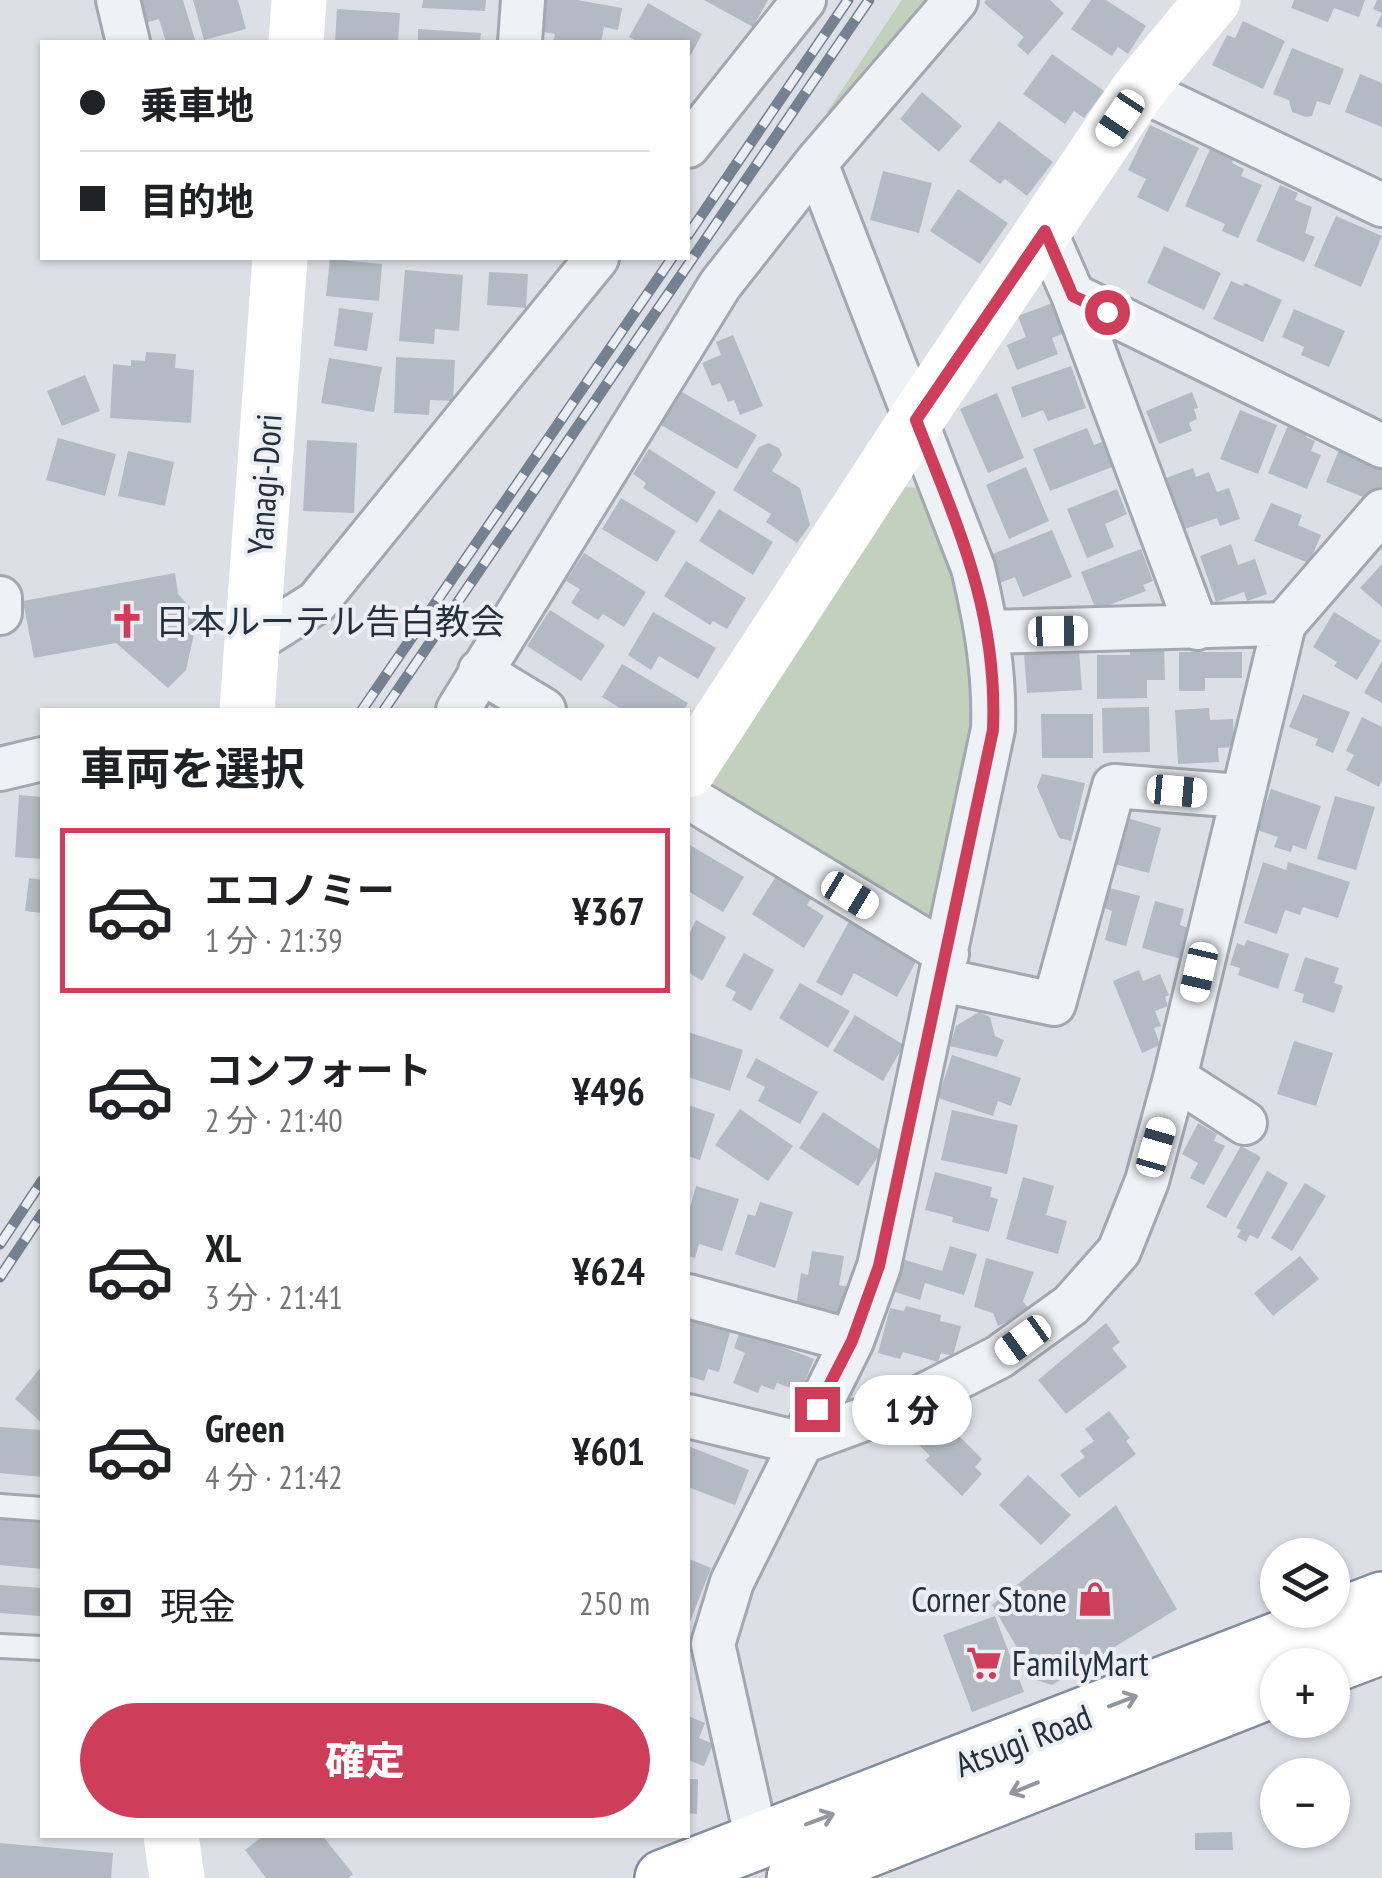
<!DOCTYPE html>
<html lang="ja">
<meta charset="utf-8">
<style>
:root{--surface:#fff;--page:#f2f2f2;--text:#202124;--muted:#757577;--line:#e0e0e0;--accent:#ce3e5b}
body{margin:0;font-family:"PT Sans Narrow","Noto Sans JP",sans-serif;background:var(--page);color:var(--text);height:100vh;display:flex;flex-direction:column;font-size:38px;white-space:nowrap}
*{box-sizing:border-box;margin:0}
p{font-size:32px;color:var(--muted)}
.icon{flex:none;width:55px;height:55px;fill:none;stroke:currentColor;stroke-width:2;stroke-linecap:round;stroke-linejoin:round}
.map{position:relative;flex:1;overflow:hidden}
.drawer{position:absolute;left:40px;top:708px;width:650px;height:1130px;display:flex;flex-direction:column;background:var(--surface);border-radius:0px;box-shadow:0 2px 8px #0004}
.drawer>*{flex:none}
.top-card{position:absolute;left:40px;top:40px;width:650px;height:220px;border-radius:0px;box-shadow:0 2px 8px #0004;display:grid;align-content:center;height:220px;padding:0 40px;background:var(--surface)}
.tools{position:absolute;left:1260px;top:1538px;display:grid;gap:20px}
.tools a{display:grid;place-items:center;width:90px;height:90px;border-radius:50%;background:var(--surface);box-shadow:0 2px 8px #0004;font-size:50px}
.end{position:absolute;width:45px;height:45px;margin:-22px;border:12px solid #ce3e5b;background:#fff;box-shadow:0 0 0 5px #fff}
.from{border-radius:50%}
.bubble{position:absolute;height:70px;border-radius:35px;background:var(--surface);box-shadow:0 2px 8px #0004;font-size:32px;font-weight:800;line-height:70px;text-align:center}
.car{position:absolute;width:30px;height:60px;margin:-30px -15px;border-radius:12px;box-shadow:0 0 8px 2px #0007;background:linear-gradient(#fff 24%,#345 0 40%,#fff 0 76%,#345 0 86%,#fff 0)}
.top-card b{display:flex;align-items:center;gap:35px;height:95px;font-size:38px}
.top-card b+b{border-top:2px solid var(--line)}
.top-card i{width:25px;height:25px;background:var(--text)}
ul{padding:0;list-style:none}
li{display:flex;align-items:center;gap:30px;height:165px;margin:0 20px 15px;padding:0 20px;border:5px solid transparent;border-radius:0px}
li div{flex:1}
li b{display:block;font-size:38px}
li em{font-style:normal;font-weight:800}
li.on{border-color:var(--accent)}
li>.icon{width:90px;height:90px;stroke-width:1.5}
h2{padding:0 40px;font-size:45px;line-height:120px}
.pay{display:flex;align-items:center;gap:25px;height:110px;padding:0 40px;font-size:38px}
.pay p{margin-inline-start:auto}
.primary-button{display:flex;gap:20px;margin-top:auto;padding:20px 40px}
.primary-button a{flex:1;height:115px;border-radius:60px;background:var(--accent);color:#fff;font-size:40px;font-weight:800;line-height:115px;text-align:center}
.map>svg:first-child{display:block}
.green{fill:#c3d0bd}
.building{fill:#b3bac3}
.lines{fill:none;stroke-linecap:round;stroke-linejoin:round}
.lane-casing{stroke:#a2a7b0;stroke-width:28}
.street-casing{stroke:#a2a7b0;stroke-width:48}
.highway-casing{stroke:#838e9d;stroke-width:60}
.lane{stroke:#eef1f5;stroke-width:22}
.street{stroke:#eef1f5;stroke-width:42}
.secondary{stroke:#fff;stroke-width:55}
.highway{stroke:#fff;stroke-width:55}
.rail-casing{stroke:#758190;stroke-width:11}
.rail{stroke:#ebeff4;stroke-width:8;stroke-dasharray:22;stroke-linecap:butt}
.oneway{stroke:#92979e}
.route{stroke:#ce3e5b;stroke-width:12}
.labels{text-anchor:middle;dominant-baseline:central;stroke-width:8;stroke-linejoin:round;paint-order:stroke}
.street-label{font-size:35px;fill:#262f3c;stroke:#ebeff4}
.poi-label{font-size:35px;fill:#262f3c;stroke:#ebeff4;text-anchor:start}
</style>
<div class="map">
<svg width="1382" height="1878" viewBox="0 0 1382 1878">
<rect width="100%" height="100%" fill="#dce0e6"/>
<path class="green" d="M902 0H928L833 117 827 112Z
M904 487 919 488 951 573 968 642 974 733 938 915 927 919 713 792 714 778Z"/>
<path class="building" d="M138 0H183L195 40 166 42 159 19 145 23Z
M193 0H238L246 29 204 40Z
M423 0H486L485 11 422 8Z
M543 0H577L622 8 618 30 604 27 601 42H553L555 34 537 31Z
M704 0H768L753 27Z
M986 0H1050L1064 13 1028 55 1017 45 1024 37 984 3Z
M1091 0H1106L1146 26 1128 54 1118 47 1112 56 1071 29Z
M1294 0H1365L1359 17 1334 8 1328 22 1291 8Z
M1377 0H1382V28L1376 26 1382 13 1373 9Z
M648 3 702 34 688 60V42H639L629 37Z
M337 9 400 13 398 42H335Z
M1243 21 1285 41 1263 89 1212 65 1227 35 1235 38Z
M418 29 481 33 480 42H418Z
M1292 48 1344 69 1330 105 1317 101 1312 116 1306 117 1292 112 1289 100 1273 94Z
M1052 54 1104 91 1084 118 1074 111 1065 124 1023 94Z
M1360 74 1382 83V127L1345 112Z
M922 92 962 126 939 152 900 119Z
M999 121 1053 162 1027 196 1005 179 1000 184 969 161Z
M1150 125 1199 148 1168 212 1137 197 1146 179 1128 170Z
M1210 149 1233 159 1232 163 1244 169 1241 176 1262 185 1238 238 1222 231 1225 224 1185 206Z
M883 171 932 183 919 233 870 220Z
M1280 185 1298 193 1295 200 1312 207 1305 233 1315 237 1304 262 1256 241Z
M958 189 1008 223 980 264 930 231Z
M1336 216 1382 236 1361 287 1314 266Z
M1164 246 1221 273 1204 310 1147 283Z
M330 259 382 264 379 301 326 296Z
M405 270 463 275 459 331 435 329 434 344 399 341Z
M489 272 528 274 526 308 487 305Z
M1231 281 1243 286 1245 283 1282 300 1263 342 1213 319Z
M1055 302 1067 332 1052 338 1058 354 1017 370 1007 345 1026 337 1018 316Z
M339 308 373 313 367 351 334 346Z
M1294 309 1345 331 1329 367 1301 355 1304 347 1282 337Z
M733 335 763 406 740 415 734 400 728 402 720 383 712 386 702 363 721 355 716 342Z
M146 352 176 354 175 368 194 370 191 423 110 418 113 364 131 366V360L145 361Z
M396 357 455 360 453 401 430 400 429 415 394 413Z
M329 358 382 367 374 412 321 403Z
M1071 366 1086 408 1048 421 1043 410 1022 418 1011 387Z
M85 375 100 411 62 426 47 391Z
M680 391 757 435 737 469 661 425Z
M1192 392 1198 408 1194 409 1197 419 1189 423 1192 431 1159 444 1146 411Z
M997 393 1024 458 988 473 960 409Z
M1240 410 1277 425 1258 474 1220 459Z
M1289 423 1308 432 1306 437 1315 441 1311 451 1321 455 1307 489 1268 473Z
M1087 428 1094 445 1102 442 1112 467 1050 491 1033 449Z
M58 438 116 454 105 496 46 480Z
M307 440 357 443 354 513 303 511Z
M769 443 779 448 782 455 772 471 800 488 810 525 797 543 766 522 771 514 733 490 759 447Z
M1341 445 1382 461V493L1372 489 1368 499 1326 482Z
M649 449 716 492 697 523 643 488 646 483 633 474Z
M128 451 174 462 165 506 118 496Z
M1026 467 1049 521 1009 539 986 485Z
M1193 468 1196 477 1209 472 1217 492 1229 488 1240 519 1220 526 1217 518 1185 529 1166 478Z
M1117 489 1127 514 1105 524 1114 547 1087 558 1067 509Z
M621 498 676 531 657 562 602 529Z
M1271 503 1302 515 1298 525 1321 535 1309 563 1254 541Z
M719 509 773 542 753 575 699 541Z
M1052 530 1072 577 1023 597 1015 577 1000 583 988 556Z
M1231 544 1238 565 1255 559 1267 594 1247 601 1244 592 1216 602 1200 556Z
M1141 549 1153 581 1143 585 1146 591 1096 610 1081 572Z
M584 553 646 592 624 627 603 614 598 620 571 603 580 589 566 581Z
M686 561 746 598 727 629 713 621 710 625 664 596Z
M1382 564V607L1360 588Z
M175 573 178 594 198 616 186 670 168 688 116 643 34 658 23 601Z
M550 610 605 645 581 681 527 646Z
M653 612 716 648 698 679 659 656 651 670 628 655Z
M1334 612 1381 641 1357 680 1334 666 1337 662 1313 647Z
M1130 645H1164L1165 680H1147V698L1097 699V655H1130Z
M1079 651 1082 690 1027 693 1024 654Z
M1179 652H1242V678H1205V691H1179Z
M1382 661V703L1364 693Z
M622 664 688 703 684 710H623L602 697Z
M1303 694 1350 712 1333 753 1315 745 1318 739 1289 727Z
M1149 707 1150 752 1103 753 1102 708Z
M1209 708 1210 720 1233 719 1234 747 1218 748 1219 762 1178 764 1175 710Z
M1041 714H1093V758H1042Z
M1362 717 1382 727V780L1379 787 1346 770 1354 755 1346 751Z
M1042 774 1085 783 1071 841 1059 838 1037 787Z
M1271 789 1321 806 1306 850 1293 845 1291 852 1274 847 1278 837 1257 830Z
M19 795 42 797V859L15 857Z
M1335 796 1375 807 1356 870 1317 859Z
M1127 818 1161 828 1149 873 1114 864Z
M688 844 744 877 723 912 688 891Z
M1263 862 1286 870 1288 862 1350 882 1338 918 1303 907 1300 915 1285 910 1277 934 1244 923Z
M780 870 814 893 807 905 824 916 804 948 752 914Z
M29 878 42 880V913L25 911Z
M1110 888 1140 896 1126 946 1105 940 1112 911 1104 908Z
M1155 901 1184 909 1180 925 1189 928 1181 959 1142 948Z
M852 916 865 923 861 929 917 960 897 997 854 973 842 996 816 982Z
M696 920 726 937 702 981 688 972V936Z
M1247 940 1289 954 1278 989 1238 975 1240 968 1230 965 1237 943 1244 946Z
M744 953 774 970 751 1011 732 1000 736 992 725 986Z
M1305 957 1339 968 1334 983 1343 986 1334 1013 1302 1002 1304 994 1294 991Z
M1139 970 1143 981 1160 974 1169 995 1165 997 1168 1006 1155 1011 1161 1026 1154 1028 1160 1045 1142 1053 1113 981Z
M800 983 850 1011 828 1048 779 1018Z
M979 1012 990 1017 995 1036 1004 1040 997 1057 950 1046 956 1026Z
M855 1015 904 1045 883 1081 833 1051Z
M688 1032 743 1050 730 1091 688 1077Z
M1294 1041 1333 1053 1316 1106 1277 1094Z
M952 1055 1021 1078 1011 1106 998 1101 993 1116 938 1098Z
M756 1058 818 1092 800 1124 758 1101 765 1087 746 1077Z
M688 1105 715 1114 700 1160 688 1156Z
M740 1109 793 1146 768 1181 715 1145Z
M952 1110 1018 1125 1007 1174 941 1160Z
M823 1112 882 1151 858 1186 799 1148Z
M1198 1123 1217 1134 1214 1141 1225 1146 1204 1185 1190 1178 1198 1163 1182 1154Z
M1241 1146 1261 1157 1226 1218 1206 1207Z
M1267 1171 1288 1183 1258 1239 1250 1235 1246 1242 1237 1237 1241 1230 1236 1228Z
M935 1172 992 1187 990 1197 998 1199 989 1232 952 1222 953 1217 925 1210Z
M1023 1177 1054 1186 1046 1215 1067 1221 1058 1254 1006 1239Z
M1305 1183 1326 1196 1292 1251 1271 1238Z
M696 1186 739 1199 722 1251 699 1244 695 1258 688 1256V1215Z
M760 1202 793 1212 775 1268 735 1254 748 1214 755 1216Z
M950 1246 977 1254 964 1295 925 1283 920 1300 892 1291 902 1259 942 1271Z
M812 1251 844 1256 839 1285 848 1287 843 1315 796 1307 801 1273 808 1275Z
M1300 1256 1319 1279 1273 1316 1254 1293Z
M986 1258 1034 1272 1023 1301 1030 1311 998 1326 993 1313 974 1307Z
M906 1306 941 1315 940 1321 961 1326 953 1356 941 1353 938 1362 903 1352 900 1359 878 1353 890 1308 904 1311Z
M688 1320 730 1332 719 1372 708 1369 704 1381 688 1376Z
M1106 1323 1120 1342 1112 1348 1127 1367 1066 1414 1038 1380Z
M740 1331 814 1359 801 1392 777 1383 774 1390 761 1385 758 1393 733 1383 745 1353 734 1348Z
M42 1366V1423L15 1399Z
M1109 1411 1130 1438 1126 1441 1136 1454 1079 1498 1060 1475 1085 1457 1080 1451 1094 1441 1085 1429Z
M945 1416 959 1430 956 1433 982 1459 975 1467 982 1474 962 1496 925 1460 930 1456 918 1444Z
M0 1427 42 1430V1477L0 1473Z
M688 1446 749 1470 735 1505 688 1487Z
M1028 1475 1071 1515 1041 1545 999 1505Z
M1116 1505 1177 1609 1052 1685 1036 1680 992 1605Z
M0 1518 42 1522V1569L0 1565Z
M689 1559 711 1568 688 1627V1562Z
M0 1585 42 1588 40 1616 0 1613Z
M995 1616 1024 1692 972 1712 943 1635Z
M688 1716 705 1723 699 1738 713 1744 704 1766 688 1760Z
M688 1779H698L697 1814 688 1813Z
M1232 1832 1233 1850H1195V1833Z
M264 1835H322L353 1874 348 1878H266L245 1850Z
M0 1843 113 1853 111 1878H0Z"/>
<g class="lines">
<defs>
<path id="lane" d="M0 1506 42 1509
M0 1646 42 1648"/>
<path id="street" d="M118 0 128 42
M520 42 523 0
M1139 89 1382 205
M688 146 804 0
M1045 231 1073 295 1197 628
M1073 295 1382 446
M0 598V613
M989 632 1284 624
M252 643 317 602 597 258
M480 671 544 710
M458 710 720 285 816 163 956 0
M0 769 42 759
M688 797 947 954
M942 980 1054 1004 1114 786 1240 796
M1175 1078 1245 1123
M688 1296 852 1341
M688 1416 799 1443 913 1401 999 1357 1071 1305 1119 1251 1147 1181 1175 1078 1284 624 1382 511
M762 1841 751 1814 713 1644 732 1582 852 1341 879 1266 993 729C995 673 986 623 973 568L816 163"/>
<path id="highway" d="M1332 1665 1382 1646
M663 1878 1382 1600
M795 1878 1278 1687"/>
</defs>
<use href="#lane" class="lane-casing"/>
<use href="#street" class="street-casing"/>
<use href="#highway" class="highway-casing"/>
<use href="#lane" class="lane"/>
<use href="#street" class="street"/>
<path class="secondary" d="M296 42 299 0
M247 710 280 258
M688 770 916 420 1139 89 1213 0
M171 1835 177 1878"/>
<use href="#highway" class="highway"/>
<defs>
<path id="rail" d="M688 235 848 0
M362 710 672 258
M384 710 869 0
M0 1244 42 1181
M0 1277 42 1214"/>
</defs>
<use href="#rail" class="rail-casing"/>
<use href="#rail" class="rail"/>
</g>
<defs><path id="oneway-shaft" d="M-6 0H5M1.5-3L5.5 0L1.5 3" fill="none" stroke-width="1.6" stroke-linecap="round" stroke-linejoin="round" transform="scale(2.5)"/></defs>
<g class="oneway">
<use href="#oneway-shaft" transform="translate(1123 1701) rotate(-21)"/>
<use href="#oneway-shaft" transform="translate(1024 1788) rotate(158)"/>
<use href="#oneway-shaft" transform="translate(820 1819) rotate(-21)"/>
</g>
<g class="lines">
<path class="route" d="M817 1409 852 1341 879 1266 993 730C998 612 958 527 916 420L1045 231 1073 296 1107 312"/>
</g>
<defs>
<symbol id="church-bare" viewBox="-9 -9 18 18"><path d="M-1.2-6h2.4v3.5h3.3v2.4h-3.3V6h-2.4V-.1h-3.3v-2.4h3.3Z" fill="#ce3e5b" stroke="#ebeff4" stroke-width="2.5" paint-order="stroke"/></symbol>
<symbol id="shop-bare" viewBox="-9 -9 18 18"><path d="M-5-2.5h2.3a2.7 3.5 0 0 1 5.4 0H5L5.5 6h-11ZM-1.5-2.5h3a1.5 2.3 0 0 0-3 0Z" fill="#ce3e5b" stroke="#ebeff4" stroke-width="2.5" paint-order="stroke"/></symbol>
<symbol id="supermarket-bare" viewBox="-9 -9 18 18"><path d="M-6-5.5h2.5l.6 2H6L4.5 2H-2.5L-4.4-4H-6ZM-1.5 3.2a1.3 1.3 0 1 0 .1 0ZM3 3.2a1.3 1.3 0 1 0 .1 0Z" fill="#ce3e5b" stroke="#ebeff4" stroke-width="2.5" paint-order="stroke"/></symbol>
</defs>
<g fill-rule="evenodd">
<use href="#church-bare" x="102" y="596" width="50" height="50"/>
<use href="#shop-bare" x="1070" y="1574" width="50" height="50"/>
<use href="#supermarket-bare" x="959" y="1638" width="50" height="50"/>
</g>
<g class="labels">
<g class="street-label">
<text transform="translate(264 484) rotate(-86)">Yanagi-Dori</text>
<text transform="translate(1023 1740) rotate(-21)">Atsugi Road</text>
</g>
<g class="poi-label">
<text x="155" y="621">日本ルーテル告白教会</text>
<text x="1067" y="1599" text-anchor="end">Corner Stone</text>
<text x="1012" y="1663">FamilyMart</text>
</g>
</g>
</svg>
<div class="tools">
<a><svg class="icon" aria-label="layers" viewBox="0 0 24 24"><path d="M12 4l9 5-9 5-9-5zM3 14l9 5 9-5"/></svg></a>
<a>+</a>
<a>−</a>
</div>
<i class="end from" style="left:1107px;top:312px"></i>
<i class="end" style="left:817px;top:1409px"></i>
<div class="bubble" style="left:852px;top:1375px;width:120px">1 分</div>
<i class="car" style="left:1120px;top:118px;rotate:214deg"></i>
<i class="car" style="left:1058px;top:631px;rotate:89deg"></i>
<i class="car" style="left:1177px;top:791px;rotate:95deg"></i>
<i class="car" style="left:850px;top:895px;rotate:121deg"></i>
<i class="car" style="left:1199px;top:972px;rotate:193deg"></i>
<i class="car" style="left:1156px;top:1147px;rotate:16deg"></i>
<i class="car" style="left:1023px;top:1340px;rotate:234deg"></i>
<div class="top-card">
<b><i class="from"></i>乗車地</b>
<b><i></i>目的地</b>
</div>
<section class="drawer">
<h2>車両を選択</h2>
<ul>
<li class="on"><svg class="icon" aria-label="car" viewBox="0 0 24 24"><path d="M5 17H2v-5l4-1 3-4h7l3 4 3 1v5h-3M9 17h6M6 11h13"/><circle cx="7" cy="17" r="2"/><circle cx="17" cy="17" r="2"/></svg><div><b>エコノミー</b><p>1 分 · 21:39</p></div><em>¥367</em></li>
<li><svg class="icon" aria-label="car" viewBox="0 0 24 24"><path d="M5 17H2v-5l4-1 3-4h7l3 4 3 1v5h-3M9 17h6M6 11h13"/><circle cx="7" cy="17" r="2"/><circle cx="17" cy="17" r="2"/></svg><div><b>コンフォート</b><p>2 分 · 21:40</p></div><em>¥496</em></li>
<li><svg class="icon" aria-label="car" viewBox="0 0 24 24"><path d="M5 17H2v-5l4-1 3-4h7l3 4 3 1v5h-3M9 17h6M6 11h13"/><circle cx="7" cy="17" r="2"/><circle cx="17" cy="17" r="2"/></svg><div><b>XL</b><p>3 分 · 21:41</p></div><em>¥624</em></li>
<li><svg class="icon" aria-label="car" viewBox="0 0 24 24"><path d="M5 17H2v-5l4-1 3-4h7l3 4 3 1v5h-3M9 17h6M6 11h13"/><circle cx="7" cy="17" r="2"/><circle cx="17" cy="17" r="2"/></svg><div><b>Green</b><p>4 分 · 21:42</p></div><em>¥601</em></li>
</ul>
<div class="pay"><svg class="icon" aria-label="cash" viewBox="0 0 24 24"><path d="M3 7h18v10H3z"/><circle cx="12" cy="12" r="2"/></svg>現金<p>250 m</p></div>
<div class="primary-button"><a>確定</a></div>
</section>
</div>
